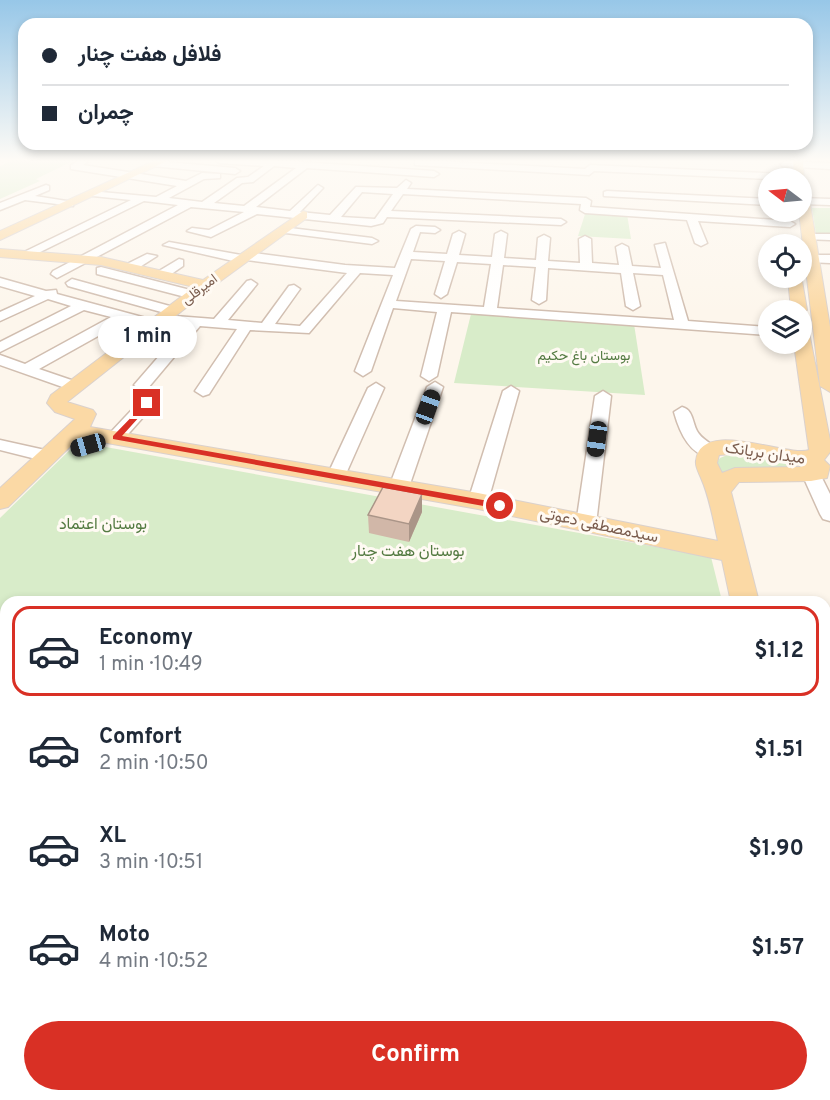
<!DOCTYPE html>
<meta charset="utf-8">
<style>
:root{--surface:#fff;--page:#f2f2f3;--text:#1f2937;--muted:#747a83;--line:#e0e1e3;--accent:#d93025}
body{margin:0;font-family:Overpass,Vazirmatn,sans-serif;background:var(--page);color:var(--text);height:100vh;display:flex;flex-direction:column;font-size:22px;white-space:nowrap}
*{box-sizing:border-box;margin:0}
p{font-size:20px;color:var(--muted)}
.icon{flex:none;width:33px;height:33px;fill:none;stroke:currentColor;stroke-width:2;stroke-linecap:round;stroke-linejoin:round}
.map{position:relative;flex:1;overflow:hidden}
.details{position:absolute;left:0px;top:596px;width:831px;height:506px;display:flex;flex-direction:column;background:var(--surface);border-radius:18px 18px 0 0;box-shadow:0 3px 9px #0003}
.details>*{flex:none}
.guide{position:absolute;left:18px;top:18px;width:795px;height:132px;border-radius:18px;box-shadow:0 3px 9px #0003;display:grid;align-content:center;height:132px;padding:0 24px;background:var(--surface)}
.needle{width:39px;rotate:286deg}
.controls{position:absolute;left:758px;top:168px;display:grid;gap:12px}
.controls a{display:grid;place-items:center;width:54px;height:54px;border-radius:50%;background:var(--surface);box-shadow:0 3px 9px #0003;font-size:30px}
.end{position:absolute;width:27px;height:27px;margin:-14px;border:8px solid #d93025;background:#fff;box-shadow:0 0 0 3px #fff}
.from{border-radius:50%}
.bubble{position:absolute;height:42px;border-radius:21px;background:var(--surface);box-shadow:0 3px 9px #0003;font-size:20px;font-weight:700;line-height:42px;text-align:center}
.car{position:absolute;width:18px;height:36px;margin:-18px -9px;border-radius:8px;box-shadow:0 0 4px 2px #0007;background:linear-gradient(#222 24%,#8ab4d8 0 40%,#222 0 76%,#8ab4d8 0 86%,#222 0)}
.guide b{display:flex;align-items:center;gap:21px;height:57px;font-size:22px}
.guide b+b{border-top:2px solid var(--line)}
.guide i{width:15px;height:15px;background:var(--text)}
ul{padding:10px 0 0;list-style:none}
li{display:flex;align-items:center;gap:18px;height:90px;margin:0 12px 9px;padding:0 12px;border:3px solid transparent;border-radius:18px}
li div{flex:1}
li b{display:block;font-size:22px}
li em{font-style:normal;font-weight:700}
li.active{border-color:var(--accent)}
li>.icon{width:54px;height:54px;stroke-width:1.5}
.primary-button{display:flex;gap:12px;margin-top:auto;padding:12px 24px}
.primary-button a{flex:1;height:69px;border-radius:36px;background:var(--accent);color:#fff;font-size:24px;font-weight:700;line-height:69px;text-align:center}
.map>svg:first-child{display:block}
.green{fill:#d8ecc9}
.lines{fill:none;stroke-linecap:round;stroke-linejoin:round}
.minor-casing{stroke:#d1beb0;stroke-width:3}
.major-casing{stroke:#dad1cd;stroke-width:2}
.minor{fill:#fff;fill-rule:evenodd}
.major{fill:#fbd9a5;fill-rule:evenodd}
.wall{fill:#d1b7a8}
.shaded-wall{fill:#aa9588}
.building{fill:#f3d5c3;stroke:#aa9588;stroke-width:1.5}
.route{fill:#d93025}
.labels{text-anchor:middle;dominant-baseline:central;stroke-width:6;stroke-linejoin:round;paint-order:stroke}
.far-street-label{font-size:14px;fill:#7a5c4d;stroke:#fffaf3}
.far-park-label{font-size:14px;fill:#537a41;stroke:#fffaf3}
.street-label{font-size:16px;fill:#7a5c4d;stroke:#fffaf3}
.park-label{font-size:16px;fill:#537a41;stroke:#fffaf3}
</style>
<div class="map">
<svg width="830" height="1100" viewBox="0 0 830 1100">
<rect width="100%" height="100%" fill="#fdf6ec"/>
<path class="green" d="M8 160H75L36 179 40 181 0 199V166L13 160Z
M812 208H830V235L816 234Z
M586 211 627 214 631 239 578 236Z
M471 314 634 324 645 395 454 383Z
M78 442 711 557 722 601 6 602V613L0 611V518Z
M730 454 810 467 776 470 736 468 720 479 716 464 720 458Z"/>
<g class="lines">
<defs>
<path id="minor" d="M80 160 87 162 83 165 186 181 202 173 220 174V178L204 179 169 198 202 202 237 178 248 177 264 166 219 163 215 160H273L434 171 439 174 434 177 307 168 256 207 290 211 318 185 323 188 300 212 330 215 356 187 397 188 406 180 411 183 407 189 586 198 591 201 590 207 790 221 795 224 790 227 698 221 707 243 701 246 695 243 687 220 585 213 580 210 581 204 403 194 391 211 561 219 566 222 561 225 387 217 383 223 371 226 257 214 211 237 187 231 192 228 209 230 244 212 191 207 57 278 51 274 53 271 178 205 144 201 30 257H22V253L131 200 93 196 90 195V191L156 197 177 186 71 169V165ZM274 166 296 168 244 206 214 203 242 183 253 182ZM362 192 393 194 375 219 341 217Z
M418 160 585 169 590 165 786 174 791 177 768 179 594 171 589 175 415 165V161Z
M155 161 235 168 240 171 235 174 152 166V162Z
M785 161 830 163V169L782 166 781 164Z
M46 185 49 186V190L35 196 73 202V206L25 200 0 210V203Z
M607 191 768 199V205L604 196V192Z
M801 198 830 199V205L803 204Z
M416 226 435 227 440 230 435 233 420 232 413 252 447 254 453 234 459 231 465 234 459 255 492 257 495 234 501 231 507 234 504 258 536 260 538 238 544 235 550 238 548 261 580 263 579 239 585 236 591 239 592 263 619 265 616 247 622 244 628 247 632 266 661 268 655 245 665 243 688 321 768 327V335L451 312 437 376 429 381 421 376 437 312 393 308 371 371 363 376 355 371 393 275 360 273 309 333 250 330 209 394 203 396 195 391 237 329 200 326 148 388 142 390 134 385 186 325 159 322V328L154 329 125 321 39 369 80 383 82 386 74 391 0 365V355L25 364 111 317 84 310 0 352V342L71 306 48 299 0 321V312L35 296 0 286V278L46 291 56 290 57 294 157 321V316L162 315 214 319 247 281 251 280 257 284 228 320 262 323 289 286 294 285 300 289 275 324 300 326 347 273 247 260 242 263 163 245 169 242 241 255 246 252 345 265 395 268 411 229ZM411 259 445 261 435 294 441 298 447 294 457 262 491 264 484 307 396 301ZM503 265 536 267 532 300 539 304 546 300 548 268 621 273 626 306 633 310 640 306 633 273 663 275 674 320 497 308Z
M282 227 372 238 378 241 372 244 278 232 277 230Z
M808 234H830V240L804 239V235Z
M147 254 157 256 135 270H127V264Z
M812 255H830V263L808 262V256Z
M179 259 183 260V266L167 277H159V271Z
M101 267 198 292 199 295 193 299 97 274V268Z
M72 279 177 308 179 311 172 315 68 286 66 283Z
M435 382 443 387 409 487 406 491H392L389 487 427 387Z
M376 383 384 388 345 476 336 482 329 480 327 476 368 388Z
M511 386 519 391 488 501 485 506H471L468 501 503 391Z
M603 391 611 396 596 524 593 529H579L576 524 595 396Z
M147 398 155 403 153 406 122 441H110L107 437 110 433 141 400Z
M682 407C693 410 692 421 697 431 701 439 712 443 718 451L715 455C691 461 679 430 674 412Z
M0 440 54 452 57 456 48 462 0 450Z
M811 468 818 470 830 494V521L823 519 820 514 802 474Z
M6 641V666L0 668V643Z
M0 694 6 695V719L0 718Z
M830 746V772L825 773V747Z
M0 926 6 927V961L0 960Z
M825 980H830V1016H825Z
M57 1095H95L93 1100H55Z
M497 1095H535L536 1100H498Z"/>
<path id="major" d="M156 160H169L0 240V231Z
M793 160H803L804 180 794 178Z
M801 182 807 185 830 327V392L820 386 799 212H801Z
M303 211 307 212V218L211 288 67 402 93 410 96 414 90 427 478 493 718 541C713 520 710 498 701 478 699 473 695 466 696 461 700 417 788 458 809 450L794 344H801V321L807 322 830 440V452L824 460 830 466 827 478 811 481 739 482 731 492 759 602H731L722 560 478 509 79 438 8 507 0 509V488L75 419 55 412 47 403 51 395 194 287 101 265 0 257V249L101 257 203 280ZM732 454 768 457 803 467 735 468 722 473 717 463 719 455Z
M801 275 807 310 801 314V310H791L788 278H801Z
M825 891 830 893V952L825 950Z"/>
</defs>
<use href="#minor" class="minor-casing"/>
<use href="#major" class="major-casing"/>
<use href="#minor" class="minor"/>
<use href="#major" class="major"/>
</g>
<path class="wall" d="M422 494V512L409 542 369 533 368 515Z"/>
<path class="shaded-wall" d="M422 494V512L409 542V524Z"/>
<path class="building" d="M383 487 422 494 409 524 368 515Z"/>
<linearGradient id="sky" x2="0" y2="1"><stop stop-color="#97c7e8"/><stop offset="0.51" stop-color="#fefbf6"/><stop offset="1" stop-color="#fefbf6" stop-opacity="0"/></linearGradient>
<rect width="830" height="314" fill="url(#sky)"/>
<path class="route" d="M147 401 150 405 122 436 500 503 505 506 500 509 113 439V436Z"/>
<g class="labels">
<g class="far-street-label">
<text transform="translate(200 290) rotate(-37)">امیرقلی</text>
</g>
<g class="far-park-label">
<text x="584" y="356">بوستان باغ حکیم</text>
</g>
<g class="street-label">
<text transform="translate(765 454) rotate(8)">میدان بریانک</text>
<text transform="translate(599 526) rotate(12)">سیدمصطفی دعوتی</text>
</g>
<g class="park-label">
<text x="103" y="525">بوستان اعتماد</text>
<text x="408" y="552">بوستان هفت چنار</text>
</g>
</g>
</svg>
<div class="controls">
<a><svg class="needle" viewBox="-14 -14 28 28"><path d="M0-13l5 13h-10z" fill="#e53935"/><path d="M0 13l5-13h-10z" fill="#747a83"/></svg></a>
<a><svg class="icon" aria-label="locate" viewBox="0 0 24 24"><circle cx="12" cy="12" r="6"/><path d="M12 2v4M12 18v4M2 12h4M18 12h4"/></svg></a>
<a><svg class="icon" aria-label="layers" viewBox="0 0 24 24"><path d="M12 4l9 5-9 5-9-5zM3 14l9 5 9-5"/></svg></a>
</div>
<i class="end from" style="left:500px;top:506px"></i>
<i class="end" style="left:147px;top:403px"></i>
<div class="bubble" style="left:98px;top:316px;width:99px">1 min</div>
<i class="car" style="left:428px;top:407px;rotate:20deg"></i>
<i class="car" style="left:597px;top:439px;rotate:188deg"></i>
<i class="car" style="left:88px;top:445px;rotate:254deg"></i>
<div class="guide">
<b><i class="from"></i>فلافل هفت چنار</b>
<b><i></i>چمران</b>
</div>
<section class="details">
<ul>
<li class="active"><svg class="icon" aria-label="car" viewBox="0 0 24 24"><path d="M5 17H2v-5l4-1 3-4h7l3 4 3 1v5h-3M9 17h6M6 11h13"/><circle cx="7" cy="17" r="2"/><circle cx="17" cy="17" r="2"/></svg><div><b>Economy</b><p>1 min · 10:49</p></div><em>$1.12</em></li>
<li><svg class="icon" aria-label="car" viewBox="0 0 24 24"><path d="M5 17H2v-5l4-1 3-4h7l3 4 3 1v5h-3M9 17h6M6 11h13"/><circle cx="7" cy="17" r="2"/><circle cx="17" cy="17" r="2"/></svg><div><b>Comfort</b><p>2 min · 10:50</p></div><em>$1.51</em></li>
<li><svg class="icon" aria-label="car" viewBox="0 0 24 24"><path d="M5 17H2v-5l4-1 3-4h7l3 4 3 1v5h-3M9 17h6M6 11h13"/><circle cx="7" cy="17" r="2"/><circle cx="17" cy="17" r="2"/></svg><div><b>XL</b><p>3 min · 10:51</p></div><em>$1.90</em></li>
<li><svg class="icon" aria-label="car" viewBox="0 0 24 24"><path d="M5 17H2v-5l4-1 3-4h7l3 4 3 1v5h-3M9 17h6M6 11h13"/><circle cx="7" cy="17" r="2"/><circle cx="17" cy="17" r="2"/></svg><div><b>Moto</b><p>4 min · 10:52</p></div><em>$1.57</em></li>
</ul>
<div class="primary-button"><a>Confirm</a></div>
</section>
</div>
